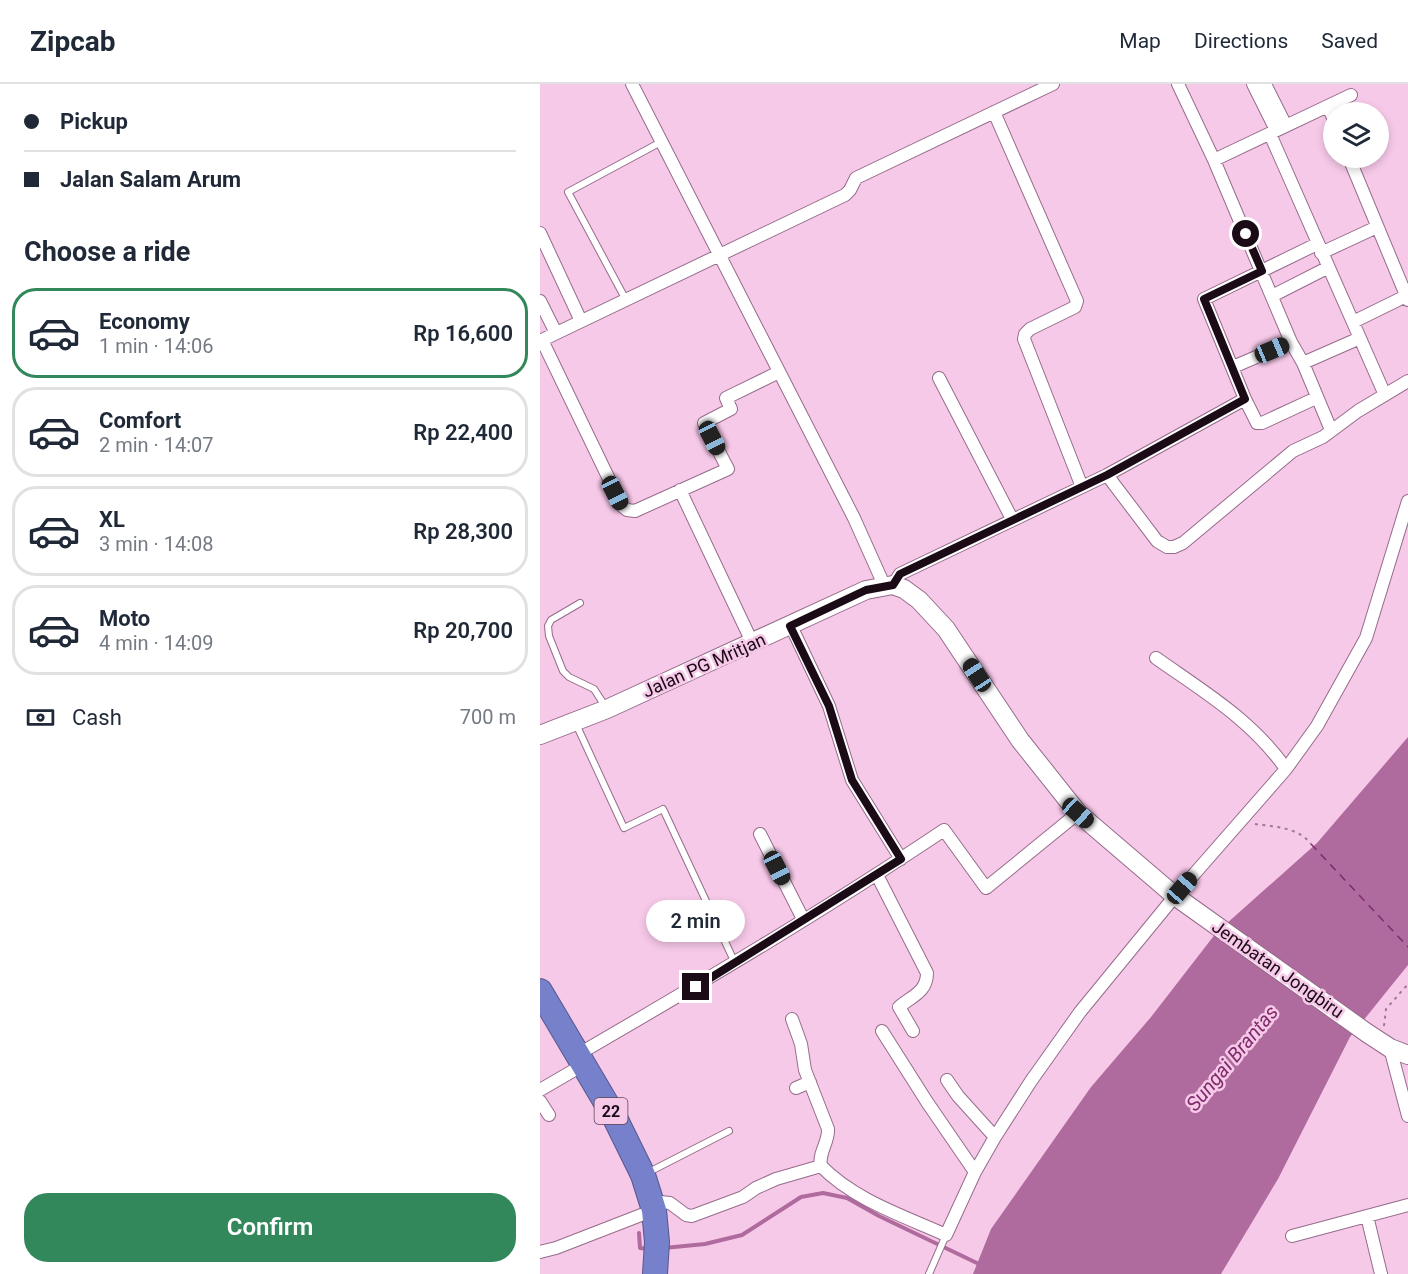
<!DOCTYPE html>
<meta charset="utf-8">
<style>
:root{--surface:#fff;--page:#f6f6f7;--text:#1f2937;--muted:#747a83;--line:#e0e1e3;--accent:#33885b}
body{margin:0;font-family:Roboto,sans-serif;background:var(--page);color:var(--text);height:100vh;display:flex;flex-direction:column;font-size:22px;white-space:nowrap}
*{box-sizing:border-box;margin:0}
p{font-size:20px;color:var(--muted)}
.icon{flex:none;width:33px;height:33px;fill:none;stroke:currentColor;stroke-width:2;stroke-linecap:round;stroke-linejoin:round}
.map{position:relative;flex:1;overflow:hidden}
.sheet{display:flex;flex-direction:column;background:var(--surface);width:540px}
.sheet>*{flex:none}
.top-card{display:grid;align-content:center;height:132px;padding:0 24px;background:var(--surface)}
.fabs{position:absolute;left:783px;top:18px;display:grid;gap:12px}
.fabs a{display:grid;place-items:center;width:66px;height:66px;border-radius:50%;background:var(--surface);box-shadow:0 3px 9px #0003;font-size:30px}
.end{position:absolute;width:27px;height:27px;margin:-14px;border:8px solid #1a0b16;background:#fff;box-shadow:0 0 0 3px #fff}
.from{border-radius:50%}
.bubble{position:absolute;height:42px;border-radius:21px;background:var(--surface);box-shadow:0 3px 9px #0003;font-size:20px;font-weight:600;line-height:42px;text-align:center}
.car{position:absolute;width:18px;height:36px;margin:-18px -9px;border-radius:8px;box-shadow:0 0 4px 2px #0007;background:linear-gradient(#222 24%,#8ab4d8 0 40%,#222 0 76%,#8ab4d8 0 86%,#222 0)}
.top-card b{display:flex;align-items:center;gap:21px;height:57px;font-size:22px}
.top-card b+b{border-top:2px solid var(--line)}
.top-card i{width:15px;height:15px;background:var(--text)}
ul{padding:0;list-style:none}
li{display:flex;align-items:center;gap:18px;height:90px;margin:0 12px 9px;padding:0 12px;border:3px solid var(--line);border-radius:24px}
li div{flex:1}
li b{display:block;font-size:22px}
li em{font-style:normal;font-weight:600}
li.on{border-color:var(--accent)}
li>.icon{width:54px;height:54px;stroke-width:1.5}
h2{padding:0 24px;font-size:27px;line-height:72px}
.pay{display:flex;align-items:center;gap:15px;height:66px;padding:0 24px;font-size:22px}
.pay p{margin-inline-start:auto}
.button{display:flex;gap:12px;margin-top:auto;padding:12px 24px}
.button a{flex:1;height:69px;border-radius:24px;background:var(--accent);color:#fff;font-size:24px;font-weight:600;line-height:69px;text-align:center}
header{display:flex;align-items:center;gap:36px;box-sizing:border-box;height:84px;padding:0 30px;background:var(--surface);border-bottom:2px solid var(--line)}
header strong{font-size:28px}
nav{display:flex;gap:33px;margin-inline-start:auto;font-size:21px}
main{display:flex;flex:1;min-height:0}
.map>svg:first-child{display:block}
.water{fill:#af6b9d}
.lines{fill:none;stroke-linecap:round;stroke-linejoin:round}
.stream{stroke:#af6b9d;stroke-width:4}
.ferry{stroke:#7e2b6c;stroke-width:1.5;stroke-dasharray:8 6;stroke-linecap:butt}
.lane-casing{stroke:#956c8a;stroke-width:8}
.street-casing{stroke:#956c8a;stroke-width:14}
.secondary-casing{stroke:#956c8a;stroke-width:20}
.highway-casing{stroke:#56578c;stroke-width:26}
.path{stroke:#9b7a91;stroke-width:2;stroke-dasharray:3 4.5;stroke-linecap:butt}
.lane{stroke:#fff;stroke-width:6}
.street{stroke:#fff;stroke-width:12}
.secondary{stroke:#fff;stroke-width:18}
.highway{stroke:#7780cb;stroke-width:24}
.route{stroke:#1a0b16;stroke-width:8}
.labels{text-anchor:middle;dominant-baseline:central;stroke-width:5;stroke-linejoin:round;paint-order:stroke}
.shield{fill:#f7c9e9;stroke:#5c4455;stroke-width:1.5}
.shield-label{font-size:16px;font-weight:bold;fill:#1a0b16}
.street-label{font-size:18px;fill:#1a0b16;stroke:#f7c9e9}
.water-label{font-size:20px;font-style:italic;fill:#7e2b6c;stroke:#f7c9e9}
</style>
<header>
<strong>Zipcab</strong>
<nav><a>Map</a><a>Directions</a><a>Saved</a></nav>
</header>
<main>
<section class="sheet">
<div class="top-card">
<b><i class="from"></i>Pickup</b>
<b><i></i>Jalan Salam Arum</b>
</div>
<h2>Choose a ride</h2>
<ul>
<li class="on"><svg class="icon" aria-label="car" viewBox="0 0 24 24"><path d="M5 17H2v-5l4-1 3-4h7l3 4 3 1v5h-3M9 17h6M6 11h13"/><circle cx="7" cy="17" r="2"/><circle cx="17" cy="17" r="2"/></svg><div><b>Economy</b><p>1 min · 14:06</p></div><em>Rp 16,600</em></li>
<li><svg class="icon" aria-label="car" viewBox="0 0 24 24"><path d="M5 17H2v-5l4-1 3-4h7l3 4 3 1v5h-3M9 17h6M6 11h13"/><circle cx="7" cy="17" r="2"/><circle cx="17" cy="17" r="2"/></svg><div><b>Comfort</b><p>2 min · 14:07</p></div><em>Rp 22,400</em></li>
<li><svg class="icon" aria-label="car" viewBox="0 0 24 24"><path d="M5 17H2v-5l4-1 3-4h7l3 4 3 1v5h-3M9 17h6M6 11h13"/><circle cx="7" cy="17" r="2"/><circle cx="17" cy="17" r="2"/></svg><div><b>XL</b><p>3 min · 14:08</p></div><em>Rp 28,300</em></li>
<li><svg class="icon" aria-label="car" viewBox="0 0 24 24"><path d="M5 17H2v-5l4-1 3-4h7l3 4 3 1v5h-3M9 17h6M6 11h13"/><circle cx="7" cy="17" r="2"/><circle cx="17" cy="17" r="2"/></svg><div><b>Moto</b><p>4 min · 14:09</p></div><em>Rp 20,700</em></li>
</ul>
<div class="pay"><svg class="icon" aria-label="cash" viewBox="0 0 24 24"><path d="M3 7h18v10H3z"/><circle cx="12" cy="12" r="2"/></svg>Cash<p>700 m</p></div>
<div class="button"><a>Confirm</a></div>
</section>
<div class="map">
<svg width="868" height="1190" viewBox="0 0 868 1190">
<rect width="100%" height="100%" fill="#f7c9e9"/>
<path class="water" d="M868 653V881L810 953 738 1095 681 1190H433L451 1145 551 1003 611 933 676 849 777 759Z"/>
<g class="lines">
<path class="stream" d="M99 1149 100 1164 108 1165
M124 1164 165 1160 202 1151 261 1113 283 1109 307 1114 339 1132 441 1181"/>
<path class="ferry" d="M771 760 868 863"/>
<defs>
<path id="lane" d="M86 216 28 108 121 58
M40 519 11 536 8 542 9 552 23 587 29 593 54 605 65 622
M36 640 84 744 123 725 195 879
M109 1088 189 1047
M389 1190 406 1151"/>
<path id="street" d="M92 0 314 434 344 501
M638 0 674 76 751 258 763 279 791 346
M713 0 736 46
M725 0 746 42
M788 22 794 36
M454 28 537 217 535 223 490 245 485 250 484 255 542 403
M730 50 845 311
M809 74 868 216
M674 76 811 11
M0 149 41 237
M781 169 837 143
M732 212 787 184
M0 217 16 249
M813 238 866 212
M2 256 82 422 87 426 95 427 188 385 164 339 191 325 186 314 239 288
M0 257 305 111 310 106 316 94 513 0
M763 279 820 254
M693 283 751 258
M399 294 472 435
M776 314 722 339H717L705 315 664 215 777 160
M567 391 705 315
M140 406 212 558
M353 501 360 490 567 391 617 457 627 463H634L643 459 753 367 783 353 818 327 868 297
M251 542 289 622 312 696 361 775
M616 574C664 608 712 636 746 685
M220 750 263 835
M337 791 387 889C387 908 372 912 359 923L373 947
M252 935 261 960 265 986 288 1045C289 1058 278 1069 281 1082 314 1116 364 1132 406 1151L435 1088 455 1053 491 997 540 928 635 812 746 685 777 642 826 554 868 417
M342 947 387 1018 435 1088
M850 964 868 1032
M37 971C161 899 285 826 404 746L446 804 538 729
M407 996 418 1012 455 1053
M256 1004 270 998
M0 1006 43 981
M0 1017 9 1031
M111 1117 130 1119 146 1131 152 1132 203 1113 216 1104 236 1095 281 1082
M827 1132 841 1190
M752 1152 868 1121
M0 1168 16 1164 114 1126"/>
<path id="secondary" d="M0 651 67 625 326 506 353 501 364 505 379 516 406 545 480 656 538 729 635 812 827 949 850 964 868 971"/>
<path id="highway" d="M0 907 75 1034 103 1091 114 1126 117 1158 115 1190"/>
</defs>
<use href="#lane" class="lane-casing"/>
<use href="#street" class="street-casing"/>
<use href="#secondary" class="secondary-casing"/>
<use href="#highway" class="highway-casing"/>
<path class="path" d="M715 740C735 743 758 743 771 760
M844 942 846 925 868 900"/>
<use href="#lane" class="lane"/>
<use href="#street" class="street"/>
<use href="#secondary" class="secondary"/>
<use href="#highway" class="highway"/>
</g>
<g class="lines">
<path class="route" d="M156 903 361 775 312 696 289 622 250 542 326 506 353 501 360 490 567 391 705 315 664 215 722 187 706 150"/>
</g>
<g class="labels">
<rect class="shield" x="54.5" y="1014" width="33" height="26" rx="4.5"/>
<g class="shield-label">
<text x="71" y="1027">22</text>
</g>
<g class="street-label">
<text transform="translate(164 581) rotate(-24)">Jalan PG Mritjan</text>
<text transform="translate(738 885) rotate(35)">Jembatan Jongbiru</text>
</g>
<g class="water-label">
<text transform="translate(692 974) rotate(-50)">Sungai Brantas</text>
</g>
</g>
</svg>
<div class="fabs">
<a><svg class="icon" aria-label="layers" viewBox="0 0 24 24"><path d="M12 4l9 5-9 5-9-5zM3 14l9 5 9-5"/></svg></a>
</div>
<i class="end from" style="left:706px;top:150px"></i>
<i class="end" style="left:156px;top:903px"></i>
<div class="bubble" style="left:106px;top:816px;width:99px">2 min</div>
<i class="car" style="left:732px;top:266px;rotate:67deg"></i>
<i class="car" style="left:172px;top:354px;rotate:153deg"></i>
<i class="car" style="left:75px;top:409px;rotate:153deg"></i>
<i class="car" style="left:437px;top:591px;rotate:327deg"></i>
<i class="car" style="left:538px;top:729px;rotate:132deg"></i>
<i class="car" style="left:237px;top:784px;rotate:153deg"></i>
<i class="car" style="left:642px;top:804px;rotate:41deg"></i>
</div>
</main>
